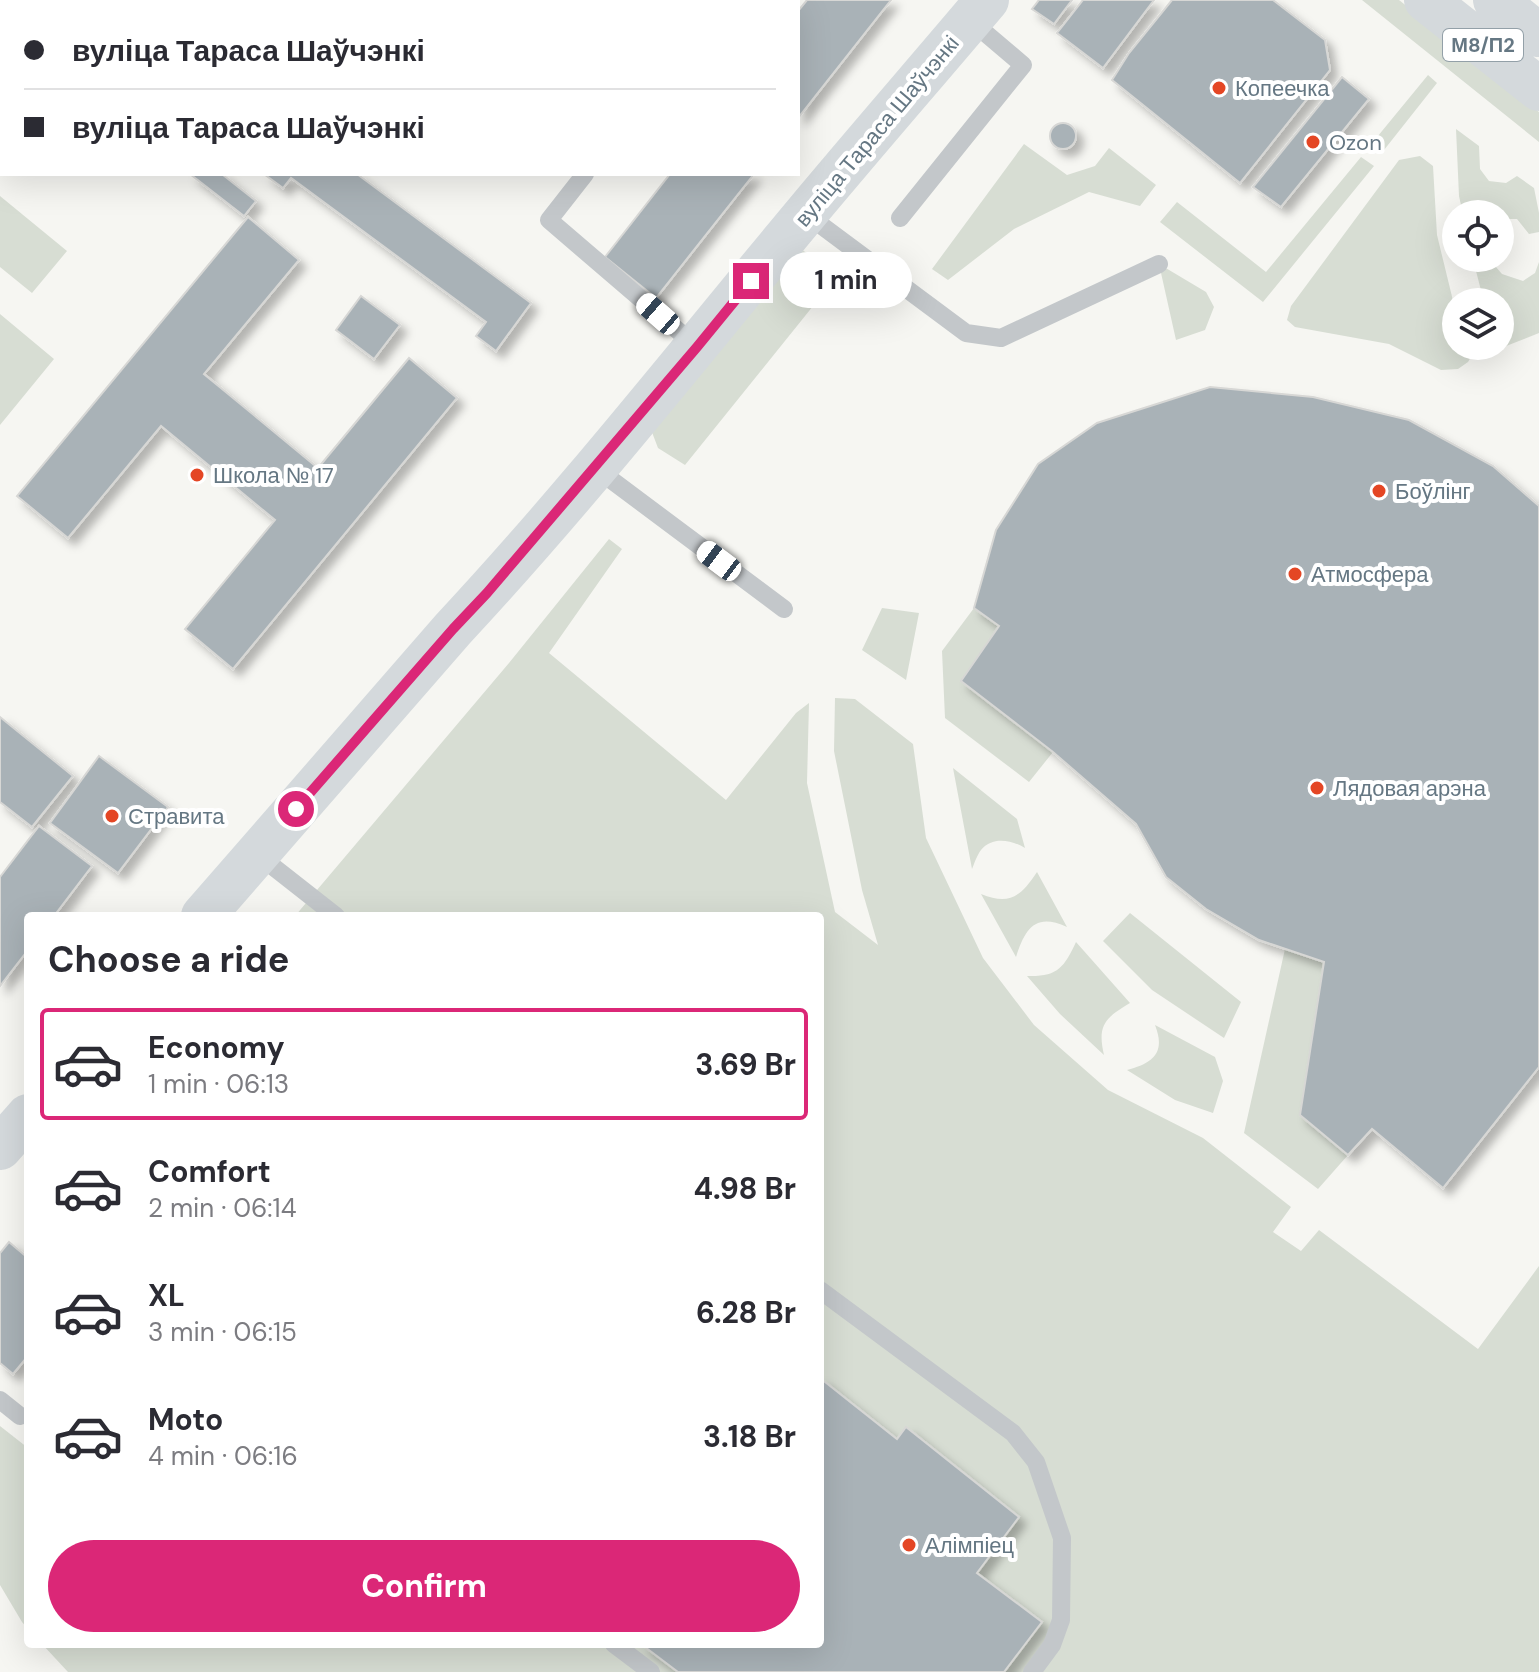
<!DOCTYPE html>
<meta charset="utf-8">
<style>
:root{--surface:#fff;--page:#f7f7f7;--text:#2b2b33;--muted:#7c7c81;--line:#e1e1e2;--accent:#db2777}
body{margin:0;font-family:"DM Sans",sans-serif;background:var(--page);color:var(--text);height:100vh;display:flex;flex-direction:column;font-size:30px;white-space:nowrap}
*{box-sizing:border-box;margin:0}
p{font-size:26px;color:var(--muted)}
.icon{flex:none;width:44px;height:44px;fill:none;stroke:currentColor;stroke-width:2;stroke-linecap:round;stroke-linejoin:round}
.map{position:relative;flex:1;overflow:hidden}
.side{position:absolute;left:24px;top:912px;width:800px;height:736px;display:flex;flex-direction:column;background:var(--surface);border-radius:8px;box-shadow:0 8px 32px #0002}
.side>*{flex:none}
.guide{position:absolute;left:0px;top:0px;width:800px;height:176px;box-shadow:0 8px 32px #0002;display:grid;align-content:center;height:176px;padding:0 24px;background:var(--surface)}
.fabs{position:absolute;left:1442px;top:200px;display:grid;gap:16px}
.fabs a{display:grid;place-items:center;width:72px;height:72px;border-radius:50%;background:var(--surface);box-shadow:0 8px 32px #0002;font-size:40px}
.end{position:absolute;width:36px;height:36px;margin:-18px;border:10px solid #db2777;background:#fff;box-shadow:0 0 0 4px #fff}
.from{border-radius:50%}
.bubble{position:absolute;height:56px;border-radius:28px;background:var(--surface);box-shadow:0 8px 32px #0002;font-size:26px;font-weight:700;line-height:56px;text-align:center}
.car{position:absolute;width:24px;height:48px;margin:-24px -12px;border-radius:10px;box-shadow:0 0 6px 2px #0007;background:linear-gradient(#fff 24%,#345 0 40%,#fff 0 76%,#345 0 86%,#fff 0)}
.guide b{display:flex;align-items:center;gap:28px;height:76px;font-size:30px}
.guide b+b{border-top:2px solid var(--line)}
.guide i{width:20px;height:20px;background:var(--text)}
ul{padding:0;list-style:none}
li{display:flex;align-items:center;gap:24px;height:112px;margin:0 16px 12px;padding:0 8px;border:4px solid transparent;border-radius:8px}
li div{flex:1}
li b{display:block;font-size:30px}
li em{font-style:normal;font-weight:700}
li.current{border-color:var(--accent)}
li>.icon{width:72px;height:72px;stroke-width:1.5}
h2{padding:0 24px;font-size:36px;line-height:96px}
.button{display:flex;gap:16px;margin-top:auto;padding:16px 24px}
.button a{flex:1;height:92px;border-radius:48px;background:var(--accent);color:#fff;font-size:32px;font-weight:700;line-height:92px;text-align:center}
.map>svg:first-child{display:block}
.green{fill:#d7ddd3}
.building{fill:#a9b2b7;stroke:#d7d7d5;stroke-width:2;filter:url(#shadow)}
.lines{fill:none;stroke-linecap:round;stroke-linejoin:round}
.lane{stroke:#c3c7ca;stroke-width:18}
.street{stroke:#c3c7ca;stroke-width:36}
.secondary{stroke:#d4d9dc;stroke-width:44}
.primary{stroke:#d4d9dc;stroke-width:44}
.route{stroke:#db2777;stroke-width:10}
.poi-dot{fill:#e44624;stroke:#fff;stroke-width:3}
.labels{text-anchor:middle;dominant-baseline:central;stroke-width:8;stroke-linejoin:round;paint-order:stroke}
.shield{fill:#fff;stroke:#93a0a8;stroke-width:2}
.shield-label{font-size:20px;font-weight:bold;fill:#657783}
.poi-label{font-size:22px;fill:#657783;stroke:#fff;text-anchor:start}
.street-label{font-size:22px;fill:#657783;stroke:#fff}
</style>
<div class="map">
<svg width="1539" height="1672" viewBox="0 0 1539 1672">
<defs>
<filter id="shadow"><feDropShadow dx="7" dy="7" stdDeviation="4" flood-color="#0004"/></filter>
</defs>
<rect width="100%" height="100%" fill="#f6f6f2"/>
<path class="green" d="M1362 0H1399L1539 112V142Z
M1428 75 1437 83 1384 150 1373 142Z
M1456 129 1479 146 1480 169 1489 181 1506 183 1517 176 1534 188 1539 213V232L1529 234 1517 219H1500V214H1463L1459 196Z
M1024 144 1067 175 1095 166 1109 148 1156 185 1140 206 1089 192 1014 229 948 280 932 269Z
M1420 156 1433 166 1437 235 1456 313V346H1471L1474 352 1468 362 1458 369 1441 370 1389 344 1295 327 1287 320 1291 306 1399 160Z
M1361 157 1374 166 1263 302 1160 222 1177 202 1266 272Z
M0 196 67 251 32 293 0 267Z
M798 247 838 275 685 465 658 448 650 427Z
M1539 262V333L1501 348 1499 346 1500 302H1484L1476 271 1496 267 1502 274 1523 281 1535 273Z
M1159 264 1206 292 1214 307 1205 330 1176 340Z
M0 314 54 359 0 425Z
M609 539 622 549 549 653 726 800 796 713 809 703 807 783 835 912 878 945 862 890 834 751 835 698 855 699 913 744 926 838 983 958 1034 1025 1108 1090 1203 1138 1291 1207 1273 1232 1301 1251 1319 1230 1478 1349 1539 1266V1672H68L42 1644H820V916H295L509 663Z
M882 608 919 613 906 680 862 650Z
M974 608 999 626 1053 752 1029 782 945 718 942 651Z
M953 768 1017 819 1025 848C1012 840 992 836 981 850 977 855 974 864 972 869Z
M1037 872 1067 927C1035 912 1025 929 1016 957L981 894C1010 906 1021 896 1037 872Z
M1130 913 1241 1002 1224 1038 1152 990 1103 941Z
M1076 942 1130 1003C1105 1018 1097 1025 1104 1055L1060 1014 1027 976C1057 977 1064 968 1076 942Z
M1285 949 1324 962 1300 1115 1348 1155 1318 1189 1244 1133Z
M1155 1025 1215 1057 1223 1081 1213 1113 1175 1100 1127 1070C1153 1063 1166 1053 1155 1025Z
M0 1426 28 1448V1629L22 1622 0 1585Z"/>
<path class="building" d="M262 0H361L363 2H265Z
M807 0H891L798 118V11Z
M1039 0H1072L1054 24 1032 9Z
M1083 0H1154L1103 68 1057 33Z
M1172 0H1273L1325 40 1330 70 1240 183 1112 80 1129 53Z
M1342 77 1369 99 1281 207 1253 187Z
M1050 136a13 13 0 1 1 26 0a13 13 0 1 1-26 0Z
M190 174H224L223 175 256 201 244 216Z
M264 174H357L531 303 496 351 476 336 486 322 291 178 283 188Z
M670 174H754L656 298 605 257Z
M248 217 299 260 204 374 318 468 409 358 457 398 233 669 185 629 275 520 161 426 68 538 17 496Z
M361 296 400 325 374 359 336 330Z
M1210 387 1313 397 1409 420 1493 466 1539 506V1067L1443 1188 1372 1129 1348 1155 1300 1115 1324 962 1259 940 1206 909 1166 877 1136 824 1053 752 961 681 999 626 974 608 996 530 1038 464 1097 423Z
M0 717 73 776 32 827 0 802Z
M99 756 168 807 118 873 50 823Z
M39 826 92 866 54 916H28V950L0 986V877Z
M9 1242 28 1258V1356L13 1374 0 1363V1253Z
M820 1378 897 1439 906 1427 1019 1517 977 1573 1042 1622 1004 1672H678L641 1644H820Z"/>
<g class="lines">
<path class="lane" d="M443 0 446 2
M721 2 723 0
M585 174 549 220 697 347
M806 214 966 333 1001 338 1159 264
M900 218 1023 65 970 20
M594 467 784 609
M257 854 336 916
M820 1290 1013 1433 1036 1462 1062 1538 1061 1620 1052 1645 1032 1672
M0 1400 20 1416
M614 1644 651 1672"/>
<path class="street" d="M28 2 30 0
M0 36 2 34"/>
<path class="secondary" d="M203 916 453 629C577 496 690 352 806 213 866 141 927 71 987 0
M0 1148 28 1116"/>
<path class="primary" d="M1426 0 1539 89
M1495 0 1539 35"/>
</g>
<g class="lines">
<path class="route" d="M296 809 453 629 487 593 697 347 751 281"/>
</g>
<g class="poi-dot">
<circle cx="1219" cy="88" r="8"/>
<circle cx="1313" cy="142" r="8"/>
<circle cx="197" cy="475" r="8"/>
<circle cx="1379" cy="491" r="8"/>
<circle cx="1295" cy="574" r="8"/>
<circle cx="1317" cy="788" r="8"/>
<circle cx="112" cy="816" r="8"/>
<circle cx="909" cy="1545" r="8"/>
</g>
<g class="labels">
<rect class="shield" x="1443" y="29" width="80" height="32" rx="6"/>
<g class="shield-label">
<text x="1483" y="45">М8/П2</text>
</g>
<g class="poi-label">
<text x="1235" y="88">Копеечка</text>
<text x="1329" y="142">Ozon</text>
<text x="213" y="475">Школа № 17</text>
<text x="1395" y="491">Боўлінг</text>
<text x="1311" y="574">Атмосфера</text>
<text x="1333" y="788">Лядовая арэна</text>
<text x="128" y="816">Стравита</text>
<text x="925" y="1545">Алімпіец</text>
</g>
<g class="street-label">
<text transform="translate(877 131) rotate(-50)">вуліца Тараса Шаўчэнкі</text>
</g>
</g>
</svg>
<div class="fabs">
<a><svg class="icon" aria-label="locate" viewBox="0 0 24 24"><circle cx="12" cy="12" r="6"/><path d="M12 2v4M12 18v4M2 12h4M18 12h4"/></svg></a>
<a><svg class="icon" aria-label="layers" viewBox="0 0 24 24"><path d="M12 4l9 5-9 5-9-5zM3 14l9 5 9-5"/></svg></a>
</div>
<i class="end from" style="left:296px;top:809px"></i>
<i class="end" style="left:751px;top:281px"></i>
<div class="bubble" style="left:780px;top:252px;width:132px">1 min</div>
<i class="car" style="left:658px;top:314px;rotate:311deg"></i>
<i class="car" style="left:719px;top:561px;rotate:307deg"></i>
<div class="guide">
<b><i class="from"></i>вуліца Тараса Шаўчэнкі</b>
<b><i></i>вуліца Тараса Шаўчэнкі</b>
</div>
<section class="side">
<h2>Choose a ride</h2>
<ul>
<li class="current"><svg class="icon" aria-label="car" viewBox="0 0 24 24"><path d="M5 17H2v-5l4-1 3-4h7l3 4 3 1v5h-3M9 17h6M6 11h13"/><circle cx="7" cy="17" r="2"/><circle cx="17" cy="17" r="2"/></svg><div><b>Economy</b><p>1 min · 06:13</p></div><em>3.69 Br</em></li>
<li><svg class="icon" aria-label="car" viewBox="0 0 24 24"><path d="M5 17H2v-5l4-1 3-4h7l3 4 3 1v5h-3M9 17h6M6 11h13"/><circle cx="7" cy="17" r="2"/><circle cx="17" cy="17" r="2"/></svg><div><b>Comfort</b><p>2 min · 06:14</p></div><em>4.98 Br</em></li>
<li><svg class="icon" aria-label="car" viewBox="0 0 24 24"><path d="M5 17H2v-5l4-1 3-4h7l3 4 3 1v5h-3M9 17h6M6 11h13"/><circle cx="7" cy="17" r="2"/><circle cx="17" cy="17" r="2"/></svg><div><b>XL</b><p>3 min · 06:15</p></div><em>6.28 Br</em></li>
<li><svg class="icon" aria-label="car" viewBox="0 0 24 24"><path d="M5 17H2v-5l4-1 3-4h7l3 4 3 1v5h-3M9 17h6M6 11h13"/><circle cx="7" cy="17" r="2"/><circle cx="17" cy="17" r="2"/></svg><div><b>Moto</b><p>4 min · 06:16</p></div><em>3.18 Br</em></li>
</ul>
<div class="button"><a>Confirm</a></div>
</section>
</div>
